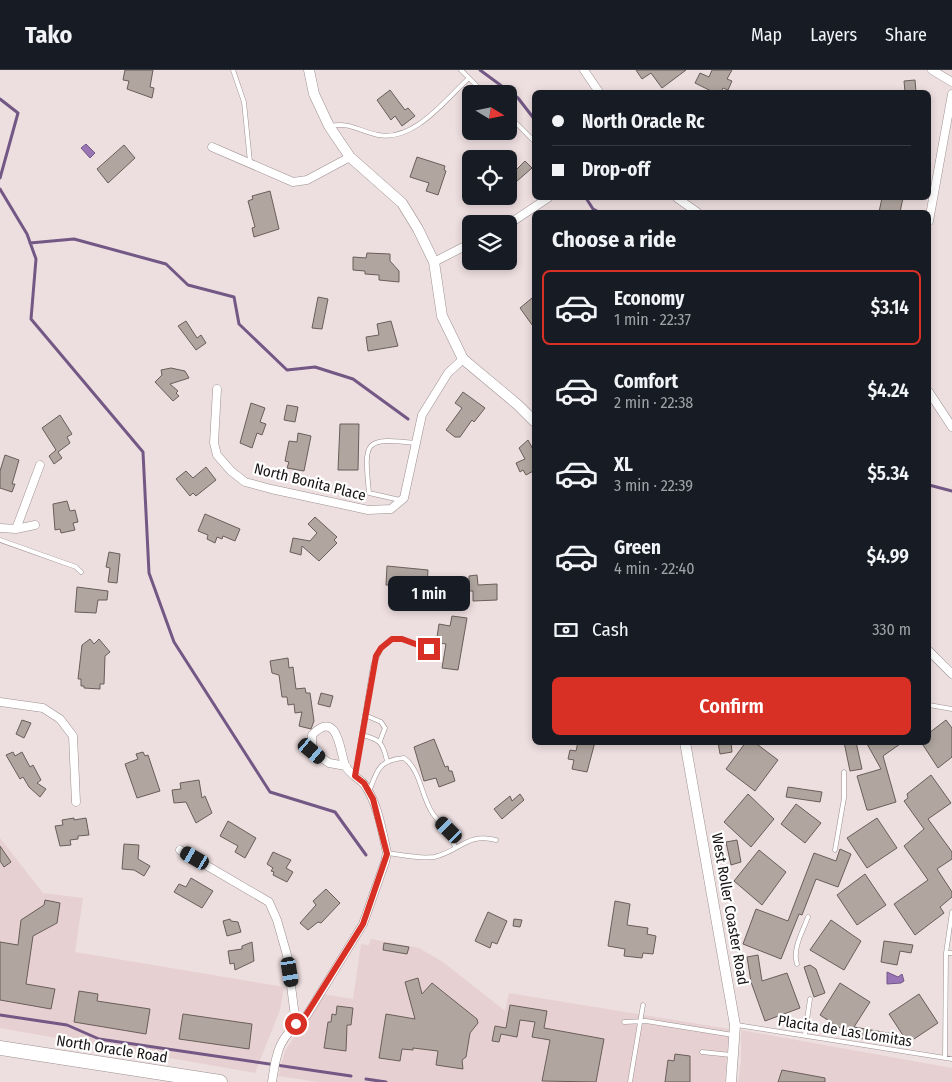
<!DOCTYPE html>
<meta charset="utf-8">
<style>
:root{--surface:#171b24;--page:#242831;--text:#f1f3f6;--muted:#9ea1a6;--line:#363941;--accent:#d93025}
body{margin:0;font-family:"Fira Sans Condensed",sans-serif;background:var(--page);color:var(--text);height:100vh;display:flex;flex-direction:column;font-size:19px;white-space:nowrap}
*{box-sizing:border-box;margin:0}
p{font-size:16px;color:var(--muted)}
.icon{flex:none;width:28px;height:28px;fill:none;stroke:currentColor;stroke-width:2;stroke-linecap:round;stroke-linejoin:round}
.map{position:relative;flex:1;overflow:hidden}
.panel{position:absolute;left:532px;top:140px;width:399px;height:535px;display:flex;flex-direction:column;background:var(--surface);border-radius:8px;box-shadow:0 2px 8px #0003}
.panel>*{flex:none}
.guide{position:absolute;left:532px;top:20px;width:399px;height:110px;border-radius:8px;box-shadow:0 2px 8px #0003;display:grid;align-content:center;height:110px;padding:0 20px;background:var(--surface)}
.needle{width:32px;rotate:100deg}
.buttons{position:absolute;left:462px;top:15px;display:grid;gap:10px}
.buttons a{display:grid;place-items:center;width:55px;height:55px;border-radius:8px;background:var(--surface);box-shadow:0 2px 8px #0003;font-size:25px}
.end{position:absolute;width:22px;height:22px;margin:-11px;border:6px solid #d93025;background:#fff;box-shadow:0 0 0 2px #fff}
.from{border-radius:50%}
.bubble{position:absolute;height:35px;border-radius:8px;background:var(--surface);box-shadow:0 2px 8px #0003;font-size:16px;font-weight:600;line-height:35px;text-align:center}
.car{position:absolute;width:15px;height:30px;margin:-15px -8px;border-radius:6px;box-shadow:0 0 4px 1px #0007;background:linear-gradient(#222 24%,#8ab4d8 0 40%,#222 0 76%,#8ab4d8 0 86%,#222 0)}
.guide b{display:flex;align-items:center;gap:18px;height:48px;font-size:19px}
.guide b+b{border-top:1px solid var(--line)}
.guide i{width:12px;height:12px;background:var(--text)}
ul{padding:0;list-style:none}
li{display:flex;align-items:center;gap:15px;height:75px;margin:0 10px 8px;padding:0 10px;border:2px solid transparent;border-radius:8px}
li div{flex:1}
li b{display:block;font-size:19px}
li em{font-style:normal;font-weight:600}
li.active{border-color:var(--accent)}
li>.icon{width:45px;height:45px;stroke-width:1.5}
h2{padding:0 20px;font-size:22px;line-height:60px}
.pay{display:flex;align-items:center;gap:12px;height:55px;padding:0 20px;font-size:19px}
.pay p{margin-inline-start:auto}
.cta{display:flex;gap:10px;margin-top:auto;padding:10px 20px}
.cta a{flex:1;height:58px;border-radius:8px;background:var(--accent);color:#fff;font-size:20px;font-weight:600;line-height:58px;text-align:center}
header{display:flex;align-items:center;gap:30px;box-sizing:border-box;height:70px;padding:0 25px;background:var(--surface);border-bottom:1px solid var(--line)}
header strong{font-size:24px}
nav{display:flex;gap:28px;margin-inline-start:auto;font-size:18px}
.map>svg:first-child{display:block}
.built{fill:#e7d0d1}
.water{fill:#9975b6;stroke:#735885}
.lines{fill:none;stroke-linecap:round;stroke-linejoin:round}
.stream{stroke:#735885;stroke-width:3}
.building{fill:#b0a59f;stroke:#695e59}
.lane-casing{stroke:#9d9091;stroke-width:5}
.street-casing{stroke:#9d9091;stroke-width:9}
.secondary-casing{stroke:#9d9091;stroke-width:11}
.highway-casing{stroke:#9d9091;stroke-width:15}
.lane{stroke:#fff;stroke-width:4}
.street{stroke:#fff;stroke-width:8}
.secondary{stroke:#fff;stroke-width:10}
.highway{stroke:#fff;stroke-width:14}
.route{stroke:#d93025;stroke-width:6}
.labels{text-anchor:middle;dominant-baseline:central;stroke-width:4.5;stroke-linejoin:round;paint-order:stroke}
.street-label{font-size:15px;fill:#191414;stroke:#fff}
</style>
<header>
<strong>Tako</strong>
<nav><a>Map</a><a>Layers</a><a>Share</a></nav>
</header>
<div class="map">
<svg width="952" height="1012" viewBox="0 0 952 1012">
<rect width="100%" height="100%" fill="#eddedf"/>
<path class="built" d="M0 768 43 823 83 828 75 882 284 917 280 940 255 1003 0 958Z
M371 869 419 878 443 892 505 941 509 923 729 959 725 1012H319L278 1006 285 981 322 924 353 929 361 874 369 875Z
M741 960 952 998V1012H738L741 992Z"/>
<path class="water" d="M86 74 95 83 90 88 81 78Z
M887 902 898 907 902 904 904 911 901 913 887 914Z"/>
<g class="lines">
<path class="stream" d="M480 0 518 28 535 50
M0 29 18 43 0 108
M0 119 27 164 36 189 31 249 143 382 149 503 174 572 270 722 335 742 366 785
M586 128 593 139 599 142
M30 173 74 169 166 194 188 215 234 227 239 254 287 300 315 297 353 309 408 349
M929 415 952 421
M0 945 67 955 99 969 351 1006
M366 1009 386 1012"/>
</g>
<path class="building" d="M125 0H153L150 17 154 18 152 28 127 19 129 11 123 10Z
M636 0H686L662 18 651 3 642 9Z
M712 0H732L727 9 732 11 728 20 723 18 721 22H713L695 13 700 3 709 7Z
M915 10 916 22H905L904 11Z
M390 20 405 40 408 38 415 46 402 56 395 46 391 50 377 30Z
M124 75 135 88 108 113 97 99Z
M417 87 445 96 444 100 446 101 438 125 426 121 429 113 410 107Z
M509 91 516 100 525 91 532 98 509 118Z
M270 121 279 159 254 167 252 158 255 157 248 131 253 129 252 126Z
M882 128H903L900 142H879Z
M367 183 390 184V191L399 201V212L379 210V205L365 204V201L353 200V187L366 188Z
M318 227 328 229 322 259 312 258Z
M532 228 535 232V259L520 238Z
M186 251 197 268 201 265 206 273 196 280 178 256Z
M391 251 398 276 368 281 366 267 379 265 377 254Z
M171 298 185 301 189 308 170 314 178 321 176 323 179 326 173 331 155 312 162 305 161 300Z
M463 322 485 338 474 352 472 350 460 367H455L446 360 462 338 455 333Z
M251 333 265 338 260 352 266 354 262 365 257 363 252 378 240 373Z
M287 335 298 337 295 352 284 350Z
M60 345 72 364 67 367 70 373 58 382 62 388 54 394 49 386 56 380 42 358Z
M340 354H359L358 400H338Z
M298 363 311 366 304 401 287 398 289 392 285 391 289 371 297 372Z
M528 370 535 383V400L526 405 523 400 520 402 516 393 525 389 519 378Z
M5 385 19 390 12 414H15L12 422 0 418V401Z
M206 397 216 410 196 426 193 423 190 426 176 409 186 401 193 408Z
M67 431 70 441 75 440 78 452 73 453 75 460 61 463 60 459 55 460 53 434Z
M205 444 240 459 235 471 223 466 222 469 217 467 215 473 207 469 208 465 198 461Z
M315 447 337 467 334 470 337 473 319 491 302 476 301 485 290 482 293 468 310 471 317 463 308 454Z
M109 482 120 484 117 513 108 512 110 498 106 497Z
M387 496 428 500 427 517 386 515Z
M477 505 478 515 497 514V530L473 531V521H469V506Z
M77 517 108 521 107 530H98L96 543 75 542Z
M452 546 467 548 458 600 442 598 446 574 440 573 441 568 437 567 439 554 450 556Z
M90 569 94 574 99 569 110 582 105 586 104 614H100V619L84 618V616H81V609H78L82 575Z
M288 588 289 598 293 597 296 619 305 618 306 623H310L314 651 311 659 299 656 302 642 295 643 294 634 288 635 287 627H282L279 605 272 603 270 591Z
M321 623 333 626 330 637 318 634Z
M22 650 31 653 24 668 16 664Z
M946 650 952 658V687L938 698 921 672H929V663Z
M434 669 445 697 448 696 449 701H452L455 711 439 717 436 708 424 711 414 677Z
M578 672H595L587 702 572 699 574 690 568 689 570 680 576 681Z
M718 672H731L732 682 720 684Z
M746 672H754L778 690 755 721 726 699Z
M844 672H856L862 699 850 701Z
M866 672H903L883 686 896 732 870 740H867L857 706 881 699Z
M13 682 15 686 22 682 30 697 33 695 41 710 37 713 46 719 40 727 29 717 23 707 20 709 6 685Z
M143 682 145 686 148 685 160 721 137 728 125 694 138 689 136 684Z
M931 705 951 733 928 749 952 782V789L937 799 952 822V827L940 837 944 843 915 865 894 834 928 810 904 776 924 759 904 731 908 728 907 724Z
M199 710 202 728 205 726 212 743 196 753 186 732 174 733 172 720 181 719 180 713Z
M788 717 822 722 820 732 786 727Z
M520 724 524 730 502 749 494 739 510 726 512 731Z
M748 724 774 749 751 777 724 752Z
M796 734 821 753 805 773 781 754Z
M74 748V750L86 748 89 765 78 766V769L70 770 71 775 60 776 55 756 63 755 62 750Z
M877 748 897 778 867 798 847 768Z
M228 751 256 768 245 788 235 782 238 776 220 766Z
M737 770 741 792 731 795 726 772Z
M124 774 139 775 138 789 150 796 144 806 134 800 122 799Z
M0 776 11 792 4 797 0 791Z
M840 779 851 784 838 817 816 809 802 845 799 844 781 889 743 874 756 839 788 851 814 783 836 791Z
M759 780 786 802 762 835 734 811Z
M273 782 291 790 286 798 293 802 287 812 273 805 274 802 271 801 273 798 267 794Z
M865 804 886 835 857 855 837 825Z
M191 808 213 821 202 838 174 822 179 814 186 817Z
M326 819 340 833 321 853 318 852 308 860 300 853 316 835 313 831Z
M45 830 60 833 57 853 33 866 26 914 55 919 51 939 0 930V872L18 875 21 850 44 835Z
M615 831 630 834 627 855 648 858 647 864 656 866 653 884 643 883 642 888 624 886 625 879 608 876Z
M488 842 507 851 497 874 492 872 490 878 475 871Z
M230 849 231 851 238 852 241 862 227 866 223 851Z
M514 849 522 850 520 857 513 856Z
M831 850 861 871 844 900 810 880Z
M884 871 913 875 911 883 900 881 897 895 881 892Z
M252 872 254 891 235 900 234 893 230 894 228 881 242 879V876Z
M384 873 409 877 407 884 383 880Z
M758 885 762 911 787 903 800 938 765 951 751 912 747 887Z
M810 895 816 899 825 923 814 927 804 897Z
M418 908 422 924 432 913 477 949 478 953 470 963 466 987 462 990 463 999 436 995 438 981 413 978V980L402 979 400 991 379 988 386 944 415 949 405 912Z
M840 913 870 932 854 957 894 964 892 975 854 967 820 945Z
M79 921 98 924 97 931 150 939 146 964 74 952Z
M919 924 938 953 908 973 889 944Z
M510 935 547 941 544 958 604 969 596 1012 542 1011 550 970 532 967 535 952 520 950 517 967 501 964 499 972 492 971 495 956 506 958Z
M337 936 353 938 351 955H347L346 981 324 978 328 952H331L332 944 336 945Z
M183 944 252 954 249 979 179 969Z
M675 984 690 986V1012H665L668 990 674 991Z
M782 1000 825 1008V1012H778Z"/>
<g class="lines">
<defs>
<path id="lane" d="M233 0 244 32 250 92
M461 0 485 24
M509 46 535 72
M330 56C351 52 358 61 378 65 414 72 445 30 469 8
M400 430 369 423C364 371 363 367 416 373
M0 470 76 497 81 502
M929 635 952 639
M365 645 381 652 385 658 380 671
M362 665C380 669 383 673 387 691
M355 706 373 596 381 578 392 569H402L429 579
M369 722C377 700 379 690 404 688 421 700 421 727 433 744 444 759 448 757 455 777
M835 780 844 728V702
M387 783C402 785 419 789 434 787 459 782 467 762 496 770
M952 842 946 883H952
M797 894C792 879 803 861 808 847
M624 952 646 951 733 965
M737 955 952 989
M805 964 810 929
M702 982 731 985
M945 988 946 883
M630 1012 643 935"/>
<path id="street" d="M584 0 599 22
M932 0 952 12
M212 77 293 112 307 110 350 87
M677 128 697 142
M929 151 952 24
M509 154 548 128
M434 192 471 173
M217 319 214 373 217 385 231 401 245 412 271 419 368 440 391 439 404 428 422 345 448 303 463 289
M929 322 952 357
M0 458 16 459 40 395
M16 459 35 455
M929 581 952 604
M0 632 43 638 60 649 73 666 76 732
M180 780 269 832 277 850 287 885 296 954
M272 1012C277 978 279 968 307 945L363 854 385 792 387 783C382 761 378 733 364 714 359 708 348 703 345 695 340 682 338 638 312 665V681L329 693 346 696"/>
<path id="secondary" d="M309 0 314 24 329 56 350 87 402 133 418 159 434 192 442 246 463 289 518 335 535 352
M685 672 735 955 731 1012"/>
<path id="highway" d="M0 978 220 1012"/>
</defs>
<use href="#lane" class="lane-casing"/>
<use href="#street" class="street-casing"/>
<use href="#secondary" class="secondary-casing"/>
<use href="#highway" class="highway-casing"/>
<use href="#lane" class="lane"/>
<use href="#street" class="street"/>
<use href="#secondary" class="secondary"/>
<use href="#highway" class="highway"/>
</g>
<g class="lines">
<path class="route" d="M296 954 306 945 363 854 387 784 373 729 364 713 355 706 376 586 381 578 392 569H402L429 579"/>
</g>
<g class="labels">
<g class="street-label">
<text transform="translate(310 412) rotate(14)">North Bonita Place</text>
<text transform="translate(730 839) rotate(80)">West Roller Coaster Road</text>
<text transform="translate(845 961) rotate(9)">Placita de Las Lomitas</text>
<text transform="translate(112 979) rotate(9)">North Oracle Road</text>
</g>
</g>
</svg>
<div class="buttons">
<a><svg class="needle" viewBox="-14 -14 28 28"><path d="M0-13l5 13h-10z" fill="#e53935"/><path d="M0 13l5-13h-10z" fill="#9ea1a6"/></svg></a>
<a><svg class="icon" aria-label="locate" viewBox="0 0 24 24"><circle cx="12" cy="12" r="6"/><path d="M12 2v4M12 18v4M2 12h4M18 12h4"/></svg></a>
<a><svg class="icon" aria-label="layers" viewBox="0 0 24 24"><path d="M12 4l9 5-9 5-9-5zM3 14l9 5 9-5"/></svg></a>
</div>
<i class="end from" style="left:296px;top:954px"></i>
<i class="end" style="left:429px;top:579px"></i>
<div class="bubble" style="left:388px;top:506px;width:82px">1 min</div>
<i class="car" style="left:312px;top:681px;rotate:130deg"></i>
<i class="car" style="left:449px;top:760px;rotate:315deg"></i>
<i class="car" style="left:195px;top:788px;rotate:300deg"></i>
<i class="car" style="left:290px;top:902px;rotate:171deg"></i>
<div class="guide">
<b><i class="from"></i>North Oracle Rc</b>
<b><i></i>Drop-off</b>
</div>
<section class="panel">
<h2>Choose a ride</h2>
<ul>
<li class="active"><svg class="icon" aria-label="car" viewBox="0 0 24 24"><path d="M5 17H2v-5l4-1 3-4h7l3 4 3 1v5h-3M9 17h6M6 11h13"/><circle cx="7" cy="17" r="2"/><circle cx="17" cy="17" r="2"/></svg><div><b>Economy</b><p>1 min · 22:37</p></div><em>$3.14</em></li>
<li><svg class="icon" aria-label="car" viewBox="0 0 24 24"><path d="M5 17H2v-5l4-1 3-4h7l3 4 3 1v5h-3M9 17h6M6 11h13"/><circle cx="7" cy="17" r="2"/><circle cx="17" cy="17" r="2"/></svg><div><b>Comfort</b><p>2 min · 22:38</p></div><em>$4.24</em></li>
<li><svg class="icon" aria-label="car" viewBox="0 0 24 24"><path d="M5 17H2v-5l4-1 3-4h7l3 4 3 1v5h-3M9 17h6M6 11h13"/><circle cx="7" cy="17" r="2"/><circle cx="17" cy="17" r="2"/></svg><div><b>XL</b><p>3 min · 22:39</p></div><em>$5.34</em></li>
<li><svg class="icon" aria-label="car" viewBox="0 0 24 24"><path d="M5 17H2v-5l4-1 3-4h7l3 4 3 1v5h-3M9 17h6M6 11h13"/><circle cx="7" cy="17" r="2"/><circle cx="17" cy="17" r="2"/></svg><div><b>Green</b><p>4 min · 22:40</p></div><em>$4.99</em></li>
</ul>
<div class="pay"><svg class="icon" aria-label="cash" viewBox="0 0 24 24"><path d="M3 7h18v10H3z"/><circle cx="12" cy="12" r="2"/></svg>Cash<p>330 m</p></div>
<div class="cta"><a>Confirm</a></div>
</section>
</div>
